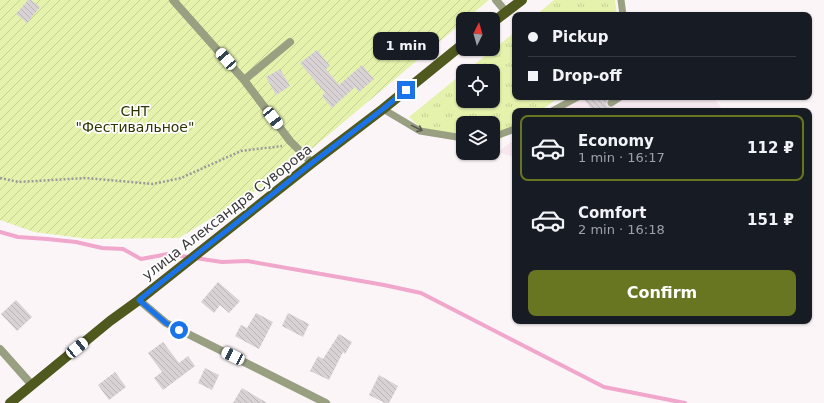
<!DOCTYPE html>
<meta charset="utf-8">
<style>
:root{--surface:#171b24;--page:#242831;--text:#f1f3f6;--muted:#9ea1a6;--line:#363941;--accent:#697621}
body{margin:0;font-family:"DejaVu Sans",sans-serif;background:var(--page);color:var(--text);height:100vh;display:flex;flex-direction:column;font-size:15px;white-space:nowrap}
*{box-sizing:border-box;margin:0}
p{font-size:13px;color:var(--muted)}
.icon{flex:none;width:22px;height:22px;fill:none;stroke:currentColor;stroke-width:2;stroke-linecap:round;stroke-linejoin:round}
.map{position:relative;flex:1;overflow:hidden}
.drawer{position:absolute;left:512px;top:108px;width:300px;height:216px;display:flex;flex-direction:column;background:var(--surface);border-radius:8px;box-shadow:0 1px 3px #0004}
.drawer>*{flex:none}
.banner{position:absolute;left:512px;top:12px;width:300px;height:88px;border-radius:8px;box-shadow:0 1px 3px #0004;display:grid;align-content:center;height:88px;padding:0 16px;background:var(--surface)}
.needle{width:26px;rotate:5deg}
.controls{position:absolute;left:456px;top:12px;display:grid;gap:8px}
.controls a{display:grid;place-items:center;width:44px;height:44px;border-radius:8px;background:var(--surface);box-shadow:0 1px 3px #0004;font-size:20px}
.end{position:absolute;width:18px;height:18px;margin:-9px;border:5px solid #1a73e8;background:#fff;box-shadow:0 0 0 2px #fff}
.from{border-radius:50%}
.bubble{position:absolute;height:28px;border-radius:8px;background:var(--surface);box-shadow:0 1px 3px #0004;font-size:13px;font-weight:700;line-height:28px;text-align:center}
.car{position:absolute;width:12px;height:24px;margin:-12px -6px;border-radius:5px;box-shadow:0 0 3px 1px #0007;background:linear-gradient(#fff 24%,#345 0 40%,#fff 0 76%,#345 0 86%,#fff 0)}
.banner b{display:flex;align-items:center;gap:14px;height:38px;font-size:15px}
.banner b+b{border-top:1px solid var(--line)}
.banner i{width:10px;height:10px;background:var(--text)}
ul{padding:7px 0 0;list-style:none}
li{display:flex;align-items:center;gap:12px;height:66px;margin:0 8px 6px;padding:0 8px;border:2px solid transparent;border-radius:8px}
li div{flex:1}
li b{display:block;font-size:15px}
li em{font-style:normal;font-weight:700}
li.current{border-color:var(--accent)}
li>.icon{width:36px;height:36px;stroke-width:1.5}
.button{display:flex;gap:8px;margin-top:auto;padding:8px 16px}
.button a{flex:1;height:46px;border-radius:8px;background:var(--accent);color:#fff;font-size:16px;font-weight:700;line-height:46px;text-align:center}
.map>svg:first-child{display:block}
.built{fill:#f5e7ed}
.grass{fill:url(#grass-tufts)}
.garden{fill:url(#garden-furrows)}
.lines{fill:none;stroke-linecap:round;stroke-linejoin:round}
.stream{stroke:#f0a7cb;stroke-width:4}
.building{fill:url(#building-back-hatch)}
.path{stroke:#9d989a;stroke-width:2.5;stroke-dasharray:2 2;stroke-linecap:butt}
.service{stroke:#99a082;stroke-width:7}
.minor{stroke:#99a082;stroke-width:8}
.primary{stroke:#4f581d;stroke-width:10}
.oneway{stroke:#56564e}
.route{stroke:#1a73e8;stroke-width:5}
.labels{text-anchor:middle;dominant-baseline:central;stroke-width:3.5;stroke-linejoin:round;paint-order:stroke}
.park-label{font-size:14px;fill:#2f3600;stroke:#fff}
.street-label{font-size:14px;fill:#393738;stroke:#fff}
</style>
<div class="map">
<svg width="824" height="403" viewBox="0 0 824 403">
<defs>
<pattern id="grass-tufts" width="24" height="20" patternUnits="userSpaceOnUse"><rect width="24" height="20" fill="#e4f2ac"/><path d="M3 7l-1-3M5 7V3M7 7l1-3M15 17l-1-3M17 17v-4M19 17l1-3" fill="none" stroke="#c4d095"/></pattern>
<pattern id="garden-furrows" width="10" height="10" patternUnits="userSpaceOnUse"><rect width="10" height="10" fill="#e4f2ac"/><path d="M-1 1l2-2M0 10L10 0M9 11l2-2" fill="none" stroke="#c4d095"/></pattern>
<pattern id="building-back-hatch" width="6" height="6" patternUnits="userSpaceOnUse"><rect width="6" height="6" fill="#d9d2d5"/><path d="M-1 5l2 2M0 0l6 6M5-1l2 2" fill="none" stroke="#bbb5b8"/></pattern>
</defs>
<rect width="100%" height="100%" fill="#fcf5f8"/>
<path class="built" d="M569 97H713L721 107 715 111H551Z
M515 139V157L498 152Z"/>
<path class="grass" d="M554 0H615L617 15H536Z
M515 32V97H560L540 111H515V129L493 144V123H463V140L424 131 409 117 463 73V101H493V71H466Z"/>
<path class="garden" d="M0 0H489L466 19H463V22L277 178 179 238 89 239 34 232 0 220Z"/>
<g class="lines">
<path class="stream" d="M0 232 18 237 47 239 76 242 102 248 123 249 141 259 168 254 222 262 247 261 384 285 421 293 604 387 685 403"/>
</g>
<path class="building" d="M28 0H31L40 7 27 23 16 14Z
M317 50 330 66 326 69 339 85 362 65 374 79 359 92 355 87 332 108 322 96 325 93 300 63Z
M280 69 290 86 276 95 266 77Z
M583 97H606L608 99 606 103 607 106 611 108 614 107 617 111H593L583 98Z
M218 282 240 301 229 313 220 305 214 313 201 302Z
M16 300 32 317 17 331 1 314Z
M256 313 273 322 259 349 235 336 241 325 247 328Z
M288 313 309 324 303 337 282 326Z
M339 334 352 342 345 354 343 352 329 380 310 371 318 356 323 359Z
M163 342 179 363 188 356 195 366 163 390 154 378 162 372 148 353Z
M205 368 219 375 212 390 198 383Z
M115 372 126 387 109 400 98 385Z
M379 375 398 386 389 403H385L369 395Z
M242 388 267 403H233Z"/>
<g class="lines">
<path class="path" d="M0 178 19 182 86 178 153 184 181 178 241 151 282 146"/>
<path class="service" d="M621 0 623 15
M611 103 620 97
M383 109 420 131 463 138
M552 111 578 97
M493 137 515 129"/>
<path class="minor" d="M173 0 244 80
M496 0 506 12
M290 42 244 80 290 141 312 163
M139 300 166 323 326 403
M0 349 32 385"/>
<path class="primary" d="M493 22 522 0
M10 403 110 321 139 300 312 163 383 109 463 44"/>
</g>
<defs><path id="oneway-shaft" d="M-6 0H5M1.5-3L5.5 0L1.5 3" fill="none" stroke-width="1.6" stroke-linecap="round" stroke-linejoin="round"/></defs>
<use class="oneway" href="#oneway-shaft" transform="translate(417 128) rotate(26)"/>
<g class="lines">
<path class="route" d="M179 330 166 323 139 300 312 163 383 109 406 90"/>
</g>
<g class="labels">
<g class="park-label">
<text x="135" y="111">СНТ<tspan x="135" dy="16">"Фестивальное"</tspan></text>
</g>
<g class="street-label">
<text transform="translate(227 212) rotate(-38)">улица Александра Суворова</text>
</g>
</g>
</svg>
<div class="controls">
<a><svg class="needle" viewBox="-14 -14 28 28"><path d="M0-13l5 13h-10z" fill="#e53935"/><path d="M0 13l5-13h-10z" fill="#9ea1a6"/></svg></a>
<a><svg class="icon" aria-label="locate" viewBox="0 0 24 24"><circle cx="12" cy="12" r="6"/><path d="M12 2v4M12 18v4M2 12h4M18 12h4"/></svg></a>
<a><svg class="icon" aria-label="layers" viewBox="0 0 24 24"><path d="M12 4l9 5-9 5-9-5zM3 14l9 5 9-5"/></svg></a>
</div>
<i class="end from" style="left:179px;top:330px"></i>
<i class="end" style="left:406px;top:90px"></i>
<div class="bubble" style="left:373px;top:32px;width:66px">1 min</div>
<i class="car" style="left:226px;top:59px;rotate:319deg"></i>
<i class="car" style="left:273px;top:118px;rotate:142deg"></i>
<i class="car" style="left:77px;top:348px;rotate:51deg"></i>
<i class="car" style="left:233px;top:356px;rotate:296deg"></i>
<div class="banner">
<b><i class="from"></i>Pickup</b>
<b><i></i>Drop-off</b>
</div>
<section class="drawer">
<ul>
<li class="current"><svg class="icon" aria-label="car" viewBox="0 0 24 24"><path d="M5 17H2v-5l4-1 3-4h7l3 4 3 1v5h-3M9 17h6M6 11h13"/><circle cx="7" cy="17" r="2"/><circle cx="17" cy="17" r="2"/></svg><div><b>Economy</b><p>1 min · 16:17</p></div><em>112 ₽</em></li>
<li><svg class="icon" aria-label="car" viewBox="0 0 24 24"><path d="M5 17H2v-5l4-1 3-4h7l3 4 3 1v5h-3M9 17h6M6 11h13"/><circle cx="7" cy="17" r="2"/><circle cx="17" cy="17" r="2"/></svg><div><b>Comfort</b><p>2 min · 16:18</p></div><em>151 ₽</em></li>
</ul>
<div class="button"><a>Confirm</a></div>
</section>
</div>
